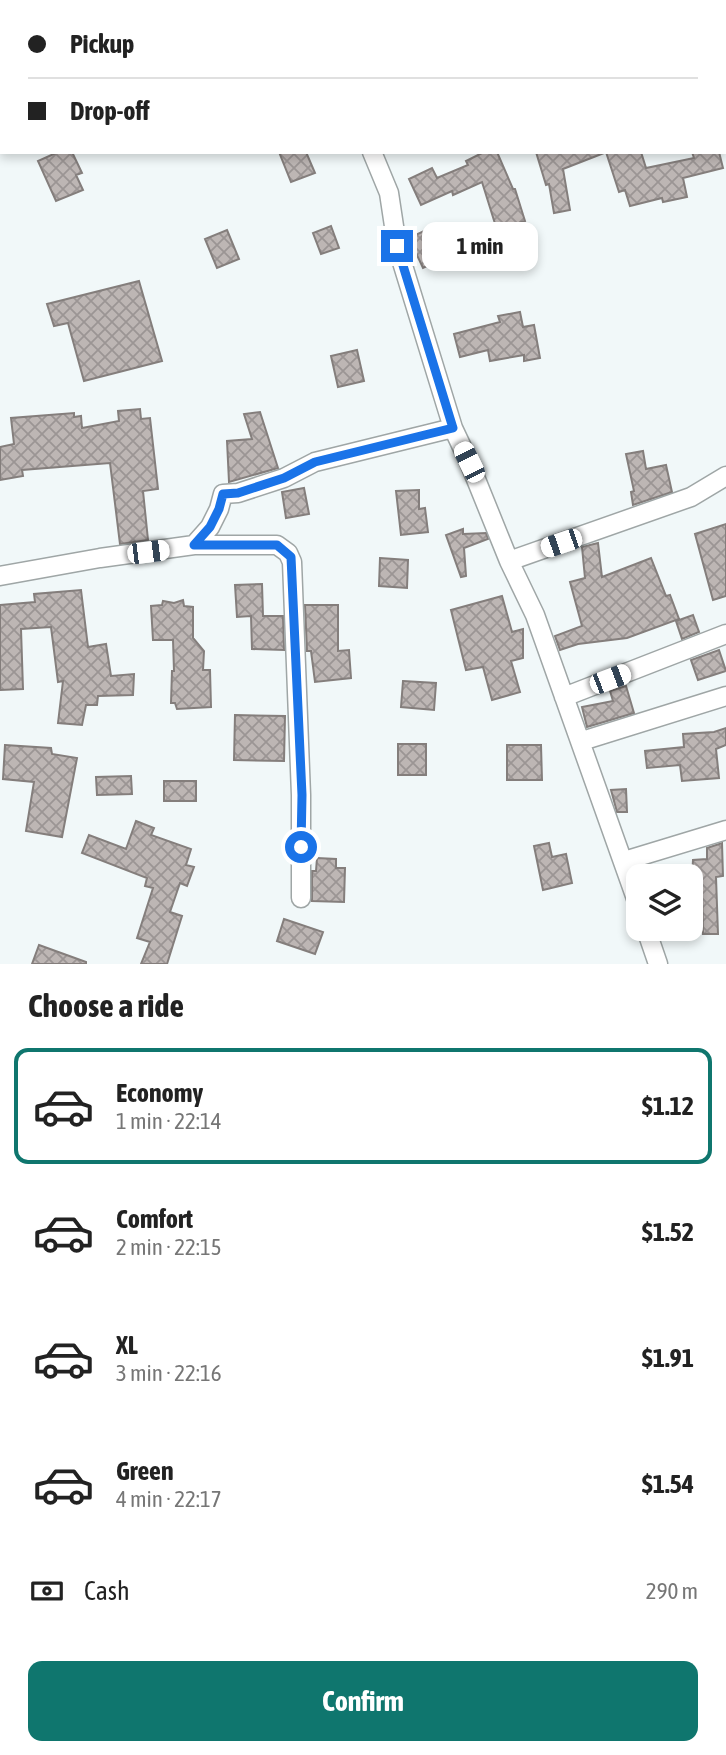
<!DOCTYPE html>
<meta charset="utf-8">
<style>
:root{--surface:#fff;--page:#f6f6f6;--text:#222;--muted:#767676;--line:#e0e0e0;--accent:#0f766e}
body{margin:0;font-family:"Asap Condensed",sans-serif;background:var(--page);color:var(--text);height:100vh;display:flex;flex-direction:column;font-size:26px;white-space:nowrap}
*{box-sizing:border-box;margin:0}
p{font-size:23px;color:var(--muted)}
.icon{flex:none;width:38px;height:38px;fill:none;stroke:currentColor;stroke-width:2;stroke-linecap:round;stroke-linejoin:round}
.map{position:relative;height:964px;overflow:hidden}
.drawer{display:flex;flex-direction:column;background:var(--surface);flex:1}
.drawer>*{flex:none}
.top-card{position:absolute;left:0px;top:0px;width:726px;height:154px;box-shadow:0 4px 10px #0003;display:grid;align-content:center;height:154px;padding:0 28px;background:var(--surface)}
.fabs{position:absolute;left:626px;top:864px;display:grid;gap:14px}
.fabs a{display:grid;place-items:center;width:77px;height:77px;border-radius:14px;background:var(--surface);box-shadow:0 4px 10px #0003;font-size:35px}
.end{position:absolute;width:32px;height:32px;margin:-16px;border:9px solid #1a73e8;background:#fff;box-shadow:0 0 0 4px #fff}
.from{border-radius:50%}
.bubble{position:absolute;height:49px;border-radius:14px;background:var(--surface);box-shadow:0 4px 10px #0003;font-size:23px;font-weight:700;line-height:49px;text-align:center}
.car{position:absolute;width:21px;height:42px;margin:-21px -10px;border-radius:9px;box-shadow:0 0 5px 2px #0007;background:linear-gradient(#fff 24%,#345 0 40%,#fff 0 76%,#345 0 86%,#fff 0)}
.top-card b{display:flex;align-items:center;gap:24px;height:66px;font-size:26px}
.top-card b+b{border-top:2px solid var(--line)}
.top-card i{width:18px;height:18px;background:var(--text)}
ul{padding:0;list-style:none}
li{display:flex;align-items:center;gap:21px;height:116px;margin:0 14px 10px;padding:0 14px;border:4px solid transparent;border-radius:14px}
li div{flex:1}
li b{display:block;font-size:26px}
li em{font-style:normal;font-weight:700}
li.selected{border-color:var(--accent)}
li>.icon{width:63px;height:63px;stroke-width:1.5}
h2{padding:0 28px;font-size:32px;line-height:84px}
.pay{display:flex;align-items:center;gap:18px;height:77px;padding:0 28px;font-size:26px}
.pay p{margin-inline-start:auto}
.primary-button{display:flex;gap:14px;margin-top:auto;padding:14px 28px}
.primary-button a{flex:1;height:80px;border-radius:14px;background:var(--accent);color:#fff;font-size:28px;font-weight:700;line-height:80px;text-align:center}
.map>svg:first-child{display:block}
.wetland{fill:url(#wetland-marsh)}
.building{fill:url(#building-cross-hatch);stroke:#847e7c;stroke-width:2}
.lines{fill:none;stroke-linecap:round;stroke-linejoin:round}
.street-casing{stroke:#9fa6a6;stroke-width:21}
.street{stroke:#fff;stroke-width:18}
.route{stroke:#1a73e8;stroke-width:9}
</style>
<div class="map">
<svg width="726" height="964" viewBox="0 0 726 964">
<defs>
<pattern id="wetland-marsh" width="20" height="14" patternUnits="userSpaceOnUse" patternTransform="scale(1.75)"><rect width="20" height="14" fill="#aceff2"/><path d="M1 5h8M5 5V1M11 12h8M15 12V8" fill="none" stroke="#95ced0"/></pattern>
<pattern id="building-cross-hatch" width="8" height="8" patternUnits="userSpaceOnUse" patternTransform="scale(1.75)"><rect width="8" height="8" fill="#bdb6b4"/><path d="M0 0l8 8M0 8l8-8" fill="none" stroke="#9b9594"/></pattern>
</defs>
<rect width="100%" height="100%" fill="#f1f8f9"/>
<path class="wetland" d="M667 0H726V149L724 2Z"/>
<path class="building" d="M58 152H72L82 173 76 175 83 190 56 201 38 161Z
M279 152H306L315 173 291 182Z
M484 152H497L513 189H515L525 221 497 230 482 182 453 195 452 191 421 205 409 179 432 168 437 178 468 165 466 161Z
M536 152H604V153L563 169 570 210 554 213 549 184 546 185Z
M606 152H641L646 168 694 158 692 152H719L723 168 683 178 687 197 663 202 662 198 630 206 625 190 619 192Z
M331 226 339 248 321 254 313 233Z
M227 230 239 259 217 268 205 239Z
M424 231 438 261 423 268 409 238Z
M139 281 162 361 84 381 68 323 54 326 47 304Z
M520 312 523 327 534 325 540 358 524 361V355L490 361 488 350 460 357 454 334 500 322 498 316Z
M357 350 364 381 338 387 331 356Z
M140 409 141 419 150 418 158 489 143 491 148 540 120 544 110 463 22 470 23 476 0 480V447L14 444 11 418 74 413V417L81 416 82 428 119 421 118 411Z
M260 412 278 468 229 482 227 441 252 439 244 414Z
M643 451 646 469 666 465 672 492 633 505 631 492 634 491 626 454Z
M304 488 309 514 286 518 282 492Z
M419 490V509L425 508 428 532 401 535 396 491Z
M726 524V596L713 600 695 534Z
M463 529V534L486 533 488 539 464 548 466 576 461 577 446 535Z
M598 543 602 577 651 558 666 596 670 595 679 619 627 638 578 644 560 650 555 636 582 626 570 582 585 578 582 547Z
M380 558 408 560 407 588 379 586Z
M262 584 263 616H283L284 650 252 649 251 616 237 617 235 585Z
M81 590 88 647 106 644 111 676 134 674 133 695 98 696 97 705H86L82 725 58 723 63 681 58 682 51 627 21 629 23 689 0 690V605L35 602 34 594Z
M502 596 512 632 523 629V658L511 661 520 692 492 700 483 667 466 670 451 610Z
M183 600 184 606 193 607V638L204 651 203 670H210L211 707 177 709 175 703H171L172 671H174L173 640H153L151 606 162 605 163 601 174 603Z
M305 605H338V651L349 650 351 678 315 682 311 651H307Z
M693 615 699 632 682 639 676 621Z
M719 650 726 671 698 680 691 660Z
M403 681 436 683 434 710 401 707Z
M626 686 634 713 587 727 582 707 613 701 610 691Z
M235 715 285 716 284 761 234 760Z
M726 728V745L716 749 719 778 682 781 680 765 647 768 645 751 684 747 683 734 714 732Z
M398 744H426V775H398Z
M5 745 51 748 52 754 77 758 62 837 26 831 34 782 3 779Z
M507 745H541L542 780H507Z
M131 776 132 794 97 795 96 777Z
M164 781H196V801H164Z
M626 789 627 812H617L611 790Z
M136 821 154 828 151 835 191 849 186 865 194 867 187 886 180 883 170 912 182 916 167 964H141L150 942 137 938 153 888 145 886 147 878 82 853 89 835 126 849Z
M549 843 552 857 566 854 572 883 543 890 534 846Z
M722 843 723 876 716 877 718 934H703L702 891 691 894 693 860 707 859V848Z
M317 858 336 859V868H345L344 902 312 901V871H316Z
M284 919 323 932 315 954 277 941Z
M39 945 86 962V964H32Z"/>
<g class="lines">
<defs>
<path id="street" d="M307 0 308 2
M372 152 389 193 397 246 453 428 469 462 509 561 535 615 639 907
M194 545H277L288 553 292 562 301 795V898
M509 561 691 497 726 476
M0 576 100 558 194 545 210 527 219 509 223 494 238 493 284 478 315 462 453 428
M564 697 726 634
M582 741 726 696
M624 861 726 830
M646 929 658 964"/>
</defs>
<use href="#street" class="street-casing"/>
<use href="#street" class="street"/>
</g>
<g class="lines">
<path class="route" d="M301 847 302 795 291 557 277 545H194L210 527 219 509 223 494 238 493 284 478 315 462 453 428 397 246"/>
</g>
</svg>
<div class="fabs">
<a><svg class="icon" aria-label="layers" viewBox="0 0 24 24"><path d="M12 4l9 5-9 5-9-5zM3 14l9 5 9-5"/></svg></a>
</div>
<i class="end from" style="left:301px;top:847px"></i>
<i class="end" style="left:397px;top:246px"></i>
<div class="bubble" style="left:422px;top:222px;width:116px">1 min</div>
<i class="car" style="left:469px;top:462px;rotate:334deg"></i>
<i class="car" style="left:561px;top:543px;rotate:251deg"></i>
<i class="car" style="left:148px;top:552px;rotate:83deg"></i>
<i class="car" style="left:610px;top:679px;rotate:69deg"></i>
<div class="top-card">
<b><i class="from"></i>Pickup</b>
<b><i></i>Drop-off</b>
</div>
</div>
<section class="drawer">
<h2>Choose a ride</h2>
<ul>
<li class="selected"><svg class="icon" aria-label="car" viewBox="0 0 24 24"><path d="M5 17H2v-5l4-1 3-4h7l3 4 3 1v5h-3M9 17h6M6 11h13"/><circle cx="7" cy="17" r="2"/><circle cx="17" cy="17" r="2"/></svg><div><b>Economy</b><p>1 min · 22:14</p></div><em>$1.12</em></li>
<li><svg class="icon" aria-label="car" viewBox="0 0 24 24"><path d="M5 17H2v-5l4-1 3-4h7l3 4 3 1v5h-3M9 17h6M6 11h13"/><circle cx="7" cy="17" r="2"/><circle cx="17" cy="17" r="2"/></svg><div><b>Comfort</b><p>2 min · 22:15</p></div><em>$1.52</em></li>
<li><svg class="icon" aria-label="car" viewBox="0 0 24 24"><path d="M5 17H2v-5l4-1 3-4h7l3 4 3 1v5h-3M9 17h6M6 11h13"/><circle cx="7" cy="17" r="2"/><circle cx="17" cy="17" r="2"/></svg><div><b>XL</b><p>3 min · 22:16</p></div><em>$1.91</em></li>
<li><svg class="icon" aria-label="car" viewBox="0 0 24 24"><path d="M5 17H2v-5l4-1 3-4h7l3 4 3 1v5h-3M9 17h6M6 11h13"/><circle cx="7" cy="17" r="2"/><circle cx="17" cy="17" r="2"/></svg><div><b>Green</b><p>4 min · 22:17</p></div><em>$1.54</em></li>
</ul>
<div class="pay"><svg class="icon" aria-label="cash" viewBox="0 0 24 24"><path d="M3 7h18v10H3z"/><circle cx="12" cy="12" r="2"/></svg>Cash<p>290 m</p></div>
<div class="primary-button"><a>Confirm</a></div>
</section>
